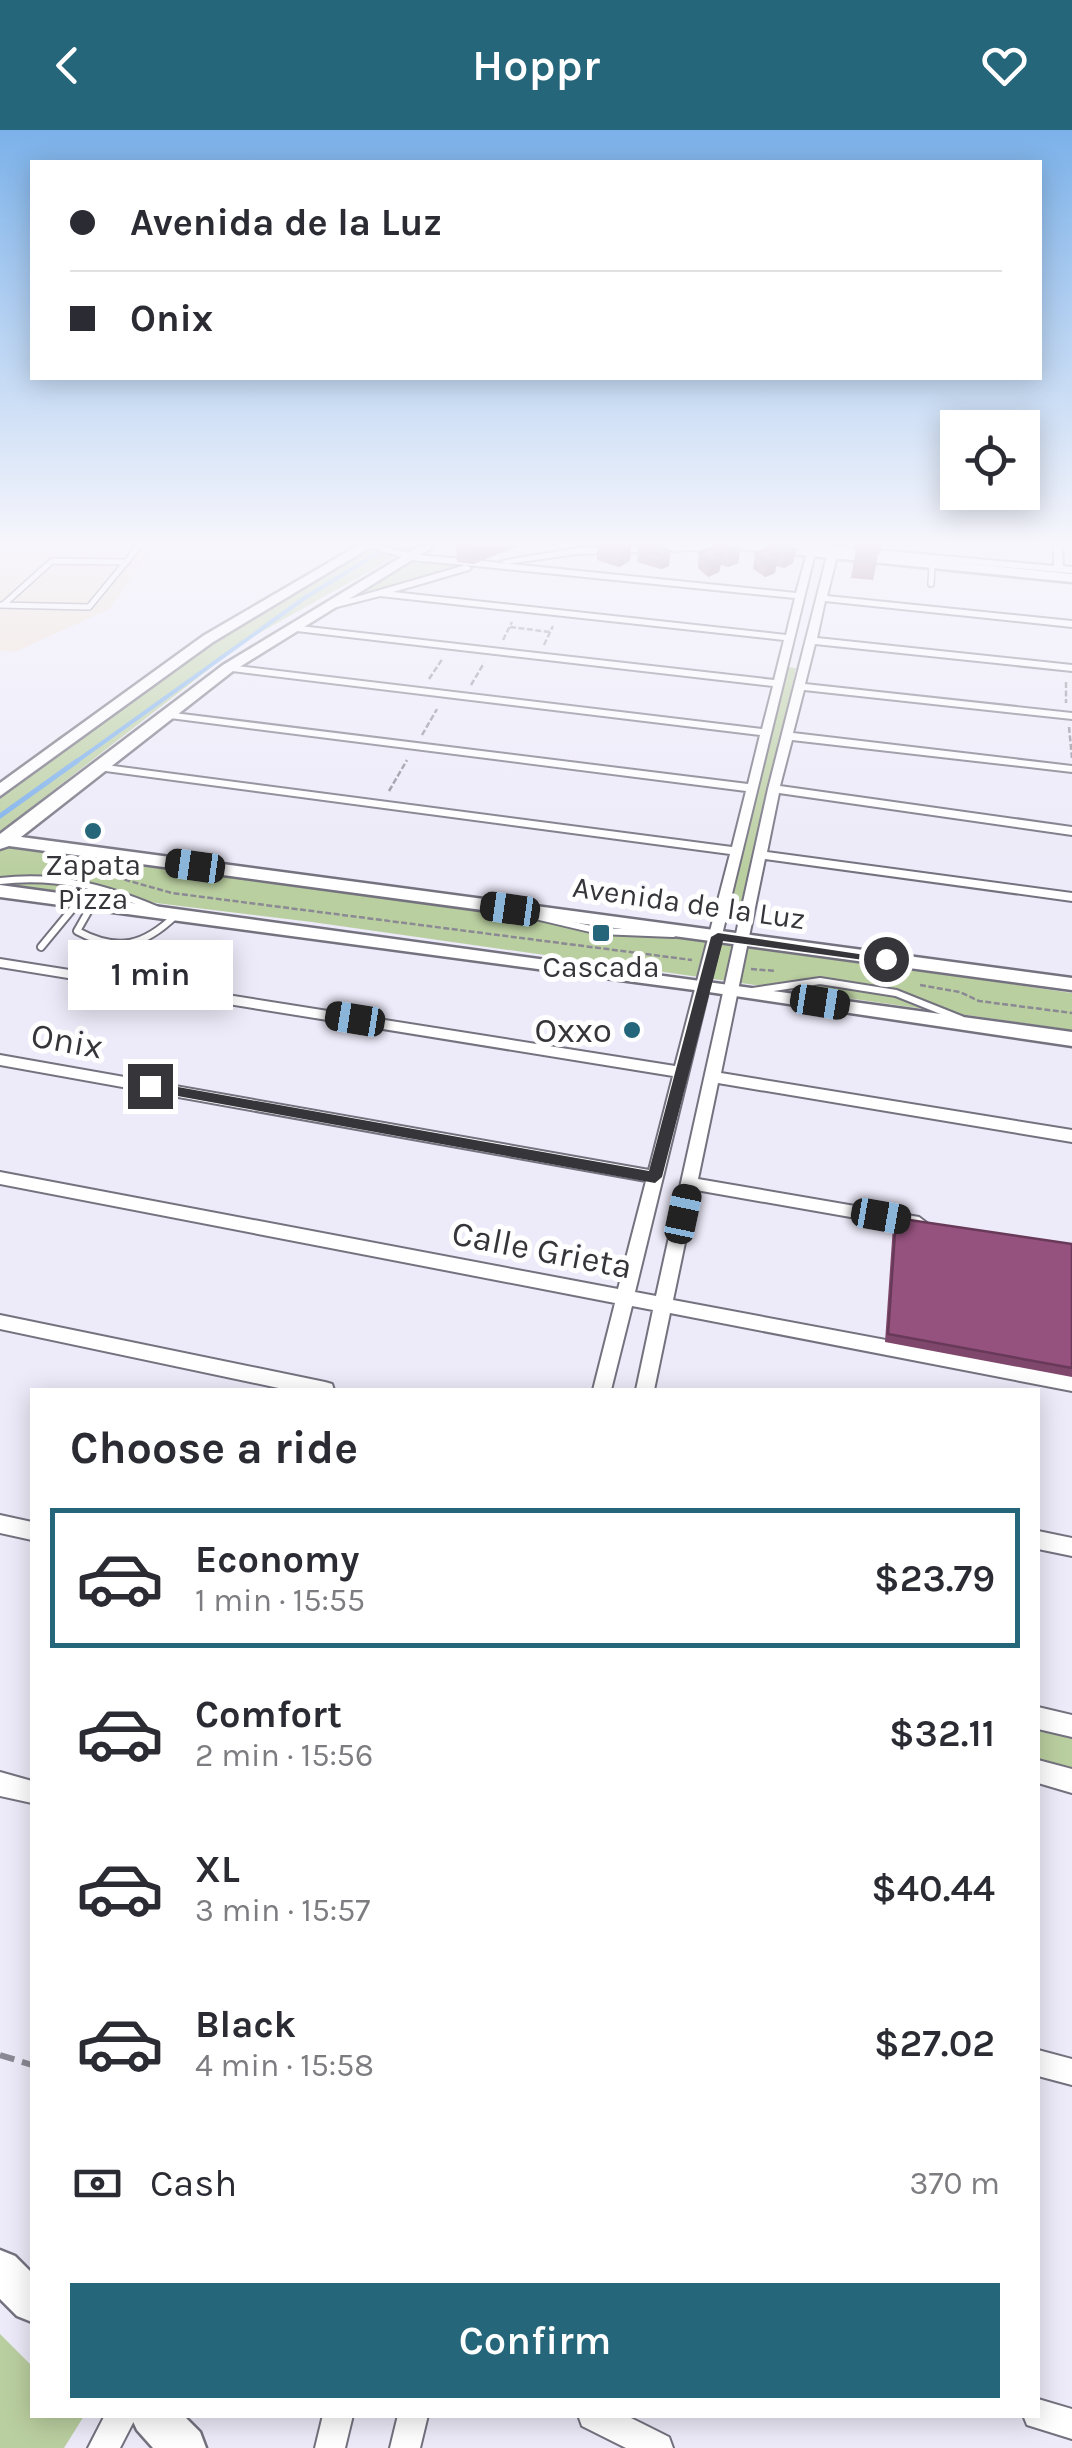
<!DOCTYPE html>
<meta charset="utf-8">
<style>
:root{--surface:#fff;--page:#f7f7f7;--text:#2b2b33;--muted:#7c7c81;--line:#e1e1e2;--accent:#26667a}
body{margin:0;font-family:Karla,sans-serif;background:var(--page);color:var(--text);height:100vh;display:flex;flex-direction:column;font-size:38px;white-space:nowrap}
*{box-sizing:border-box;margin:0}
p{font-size:32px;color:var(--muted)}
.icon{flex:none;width:55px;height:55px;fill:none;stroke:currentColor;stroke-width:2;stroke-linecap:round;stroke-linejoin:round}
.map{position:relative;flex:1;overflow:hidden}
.details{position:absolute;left:30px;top:1258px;width:1010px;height:1030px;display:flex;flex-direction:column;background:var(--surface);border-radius:0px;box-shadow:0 5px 25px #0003}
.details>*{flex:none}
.hud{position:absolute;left:30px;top:30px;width:1012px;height:220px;border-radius:0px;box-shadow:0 5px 25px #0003;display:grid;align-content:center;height:220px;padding:0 40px;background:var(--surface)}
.controls{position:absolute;left:940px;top:280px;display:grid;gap:20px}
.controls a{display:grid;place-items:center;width:100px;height:100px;border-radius:0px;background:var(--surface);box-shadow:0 5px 25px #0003;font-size:50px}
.end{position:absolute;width:45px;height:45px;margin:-22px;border:12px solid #36353a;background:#fff;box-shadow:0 0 0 5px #fff}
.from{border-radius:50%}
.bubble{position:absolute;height:70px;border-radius:0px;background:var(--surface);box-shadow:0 5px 25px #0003;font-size:32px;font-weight:600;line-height:70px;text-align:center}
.car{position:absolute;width:30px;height:60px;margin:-30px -15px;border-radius:12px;box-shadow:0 0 8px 2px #0007;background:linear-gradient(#222 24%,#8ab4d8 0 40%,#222 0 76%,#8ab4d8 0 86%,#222 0)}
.hud b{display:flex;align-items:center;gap:35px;height:95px;font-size:38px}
.hud b+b{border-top:2px solid var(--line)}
.hud i{width:25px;height:25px;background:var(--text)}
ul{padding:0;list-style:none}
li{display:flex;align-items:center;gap:30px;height:140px;margin:0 20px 15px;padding:0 20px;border:5px solid transparent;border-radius:0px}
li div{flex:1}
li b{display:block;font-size:38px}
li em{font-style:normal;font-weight:600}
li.selected{border-color:var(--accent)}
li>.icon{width:90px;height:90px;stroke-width:1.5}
h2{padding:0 40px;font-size:45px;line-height:120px}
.pay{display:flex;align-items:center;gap:25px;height:110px;padding:0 40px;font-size:38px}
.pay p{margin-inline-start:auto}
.cta{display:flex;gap:20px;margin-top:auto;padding:20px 40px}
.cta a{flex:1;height:115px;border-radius:0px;background:var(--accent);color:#fff;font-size:40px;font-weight:600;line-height:115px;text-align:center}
header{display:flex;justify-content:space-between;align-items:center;height:130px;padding:0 40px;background:var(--accent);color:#fff;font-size:45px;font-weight:600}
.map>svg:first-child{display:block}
.industrial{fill:#efe0ce}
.green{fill:#bacfa0}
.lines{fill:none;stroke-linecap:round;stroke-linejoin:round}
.stream-far1{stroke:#77adea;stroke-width:4}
.stream{stroke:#77adea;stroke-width:5}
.lane-far1-casing{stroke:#74727f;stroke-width:8}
.lane-casing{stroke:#74727f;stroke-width:10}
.street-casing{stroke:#74727f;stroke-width:4}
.secondary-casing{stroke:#74727f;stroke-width:5}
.path-far1{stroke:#8b8993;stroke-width:2.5;stroke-dasharray:6 2.5;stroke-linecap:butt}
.path{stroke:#8b8993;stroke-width:6;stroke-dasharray:15 8;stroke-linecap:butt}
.lane-far1{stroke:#fff;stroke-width:5}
.lane{stroke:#fff;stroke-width:6}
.street{fill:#fff;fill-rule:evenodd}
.secondary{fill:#fff;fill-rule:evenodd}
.wall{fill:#80476c}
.shaded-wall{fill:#683958}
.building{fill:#95527e;stroke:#683958;stroke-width:2.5}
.route{fill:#36353a}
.poi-dot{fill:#26667a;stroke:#fff;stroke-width:4}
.labels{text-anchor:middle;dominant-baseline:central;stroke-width:10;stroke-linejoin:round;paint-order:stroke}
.far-poi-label{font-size:30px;fill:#36353a;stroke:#fff}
.far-street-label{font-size:30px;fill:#36353a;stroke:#fff}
.poi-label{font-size:35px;fill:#36353a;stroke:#fff;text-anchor:end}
.street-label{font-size:35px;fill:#36353a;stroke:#fff}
</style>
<header><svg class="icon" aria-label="back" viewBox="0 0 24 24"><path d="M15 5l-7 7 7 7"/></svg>Hoppr<svg class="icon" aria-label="heart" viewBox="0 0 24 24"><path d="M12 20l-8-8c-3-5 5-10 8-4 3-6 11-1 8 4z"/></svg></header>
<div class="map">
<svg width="1072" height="2318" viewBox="0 0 1072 2318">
<rect width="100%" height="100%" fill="#edeaf9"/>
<path class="industrial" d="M0 415H156L109 479 15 522 0 520Z"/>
<path class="green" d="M368 415H416L245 511 0 702V653L60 606Z
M410 428 462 436 347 468Z
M787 537 796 538 740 793 726 792Z
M0 716 770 818 1072 863V900L312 792 0 754Z
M1038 1596 1072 1604V1644L1038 1636Z
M0 2204 32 2236V2285L84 2286 64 2318H0Z"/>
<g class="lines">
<path class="stream-far1" d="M73 634 306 467 391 415"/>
<path class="stream" d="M0 686 77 631"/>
<defs>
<path id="lane-far1" d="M931 454 932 435
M0 475 89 477 140 415
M3 475 52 431 127 432"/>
<path id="lane" d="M0 751C56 744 104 757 156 779
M93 773 77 801C118 823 144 816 176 785
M527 784 599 801 673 804
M41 817 79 771
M753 861 820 851 896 863 961 889"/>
<path id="street" d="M364 415H378L412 424 796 463 807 423 811 420 815 423 635 1162 656 1166 768 659 827 426 832 423 837 426 827 466 1072 491V497L825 471 817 508 1072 535V541L815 514 805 554 1072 583V589L804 560 793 603 1072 636V642L792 610 780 656 1072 697V705L779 663 767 722 1072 763V771L765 729 721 943 1072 1000V1012L718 953 698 1049 919 1087 927 1093 919 1099 696 1060 673 1170 1072 1245V1261L670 1183 654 1260H636L653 1180 632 1176 611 1260H593L615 1173 0 1054V1042L618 1159 646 1051 0 935V925L649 1040 673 946 0 837V829L675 936 730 724 98 640 92 637 98 634 732 717 746 661 162 587V583L166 582 748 654 760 605 224 540V536L228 535 762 599 773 556 288 500V496L291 495 774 550 784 510 380 466 325 480V476L466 435 411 430ZM466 435 795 468 786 505 393 462 469 440 471 438Z
M675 415H754L750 418 577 424 506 434 501 431 577 418Z
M789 415H822L1054 436V415H1062L1063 436 1072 437V443L793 418Z
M0 1185 325 1252 332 1254 334 1260H288L0 1199Z
M0 1385 32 1392V1410L0 1403Z
M1038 1401 1072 1408V1426L1038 1419Z
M1038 1577 1072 1585V1607L1038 1599Z
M1038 1630 1072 1639V1663L1038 1653Z
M0 1642 32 1651V1673L0 1666Z
M1038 1920 1072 1929V1955L1038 1946Z
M1038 2269 1072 2279V2309L1027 2295 1023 2285H1038Z
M105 2285H137L120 2318H88Z
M323 2285H353L345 2318H315Z
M398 2285H428L420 2318H390Z
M578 2285H625L669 2307 673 2318H626L582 2296Z"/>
<path id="secondary" d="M359 415H374L213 512 0 666V653L203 506Z
M421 415H436L233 541 21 707 1072 848V860L9 716 0 719V704L223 535Z
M735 415H779L1072 444V452L741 419Z
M0 755 1072 902V916L702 861 0 767Z
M0 2120 15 2126 32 2143V2192L17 2186 0 2169Z
M130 2285H183L200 2302 206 2318H153L137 2300Z"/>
</defs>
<use href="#lane-far1" class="lane-far1-casing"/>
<use href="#lane" class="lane-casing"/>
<use href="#street" class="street-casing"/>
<use href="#secondary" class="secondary-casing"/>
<path class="path-far1" d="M510 497 550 502
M503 510 512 492
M544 515 553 496
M429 549 443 528
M1066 552V573
M471 555 484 533
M1069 597 1072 628
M422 605 437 579
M389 661 407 630
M108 745 172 763 692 830
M751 839 776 841
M920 855 960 862 979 871 1072 883"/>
<path class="path" d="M0 1925 32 1935"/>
<use href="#lane-far1" class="lane-far1"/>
<use href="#lane" class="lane"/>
<use href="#street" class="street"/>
<use href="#secondary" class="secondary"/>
</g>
<path class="wall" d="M456 415H521L473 434 457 432Z
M857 415H880L873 450 851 448Z
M597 416H631L630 431 619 437 597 430Z
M638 417 670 421 669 436 661 439 637 432Z
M740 418 738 433 728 437 721 435 719 442 708 447 698 438 699 423Z
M796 419 793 433 784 438 776 436 775 443 765 447 753 439 755 424Z
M896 1088 1072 1114V1247L885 1212 893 1096Z"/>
<path class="shaded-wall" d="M472 415H521L473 434Z
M631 416 630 431 619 437 620 422Z
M740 418 738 433 728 437 729 423Z
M796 419 793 433 784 438 786 424Z
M723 420 719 442 708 447 710 432 714 425Z
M670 421 669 436 661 439 662 425Z
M779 421 775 443 765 447 767 433 770 425Z"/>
<path class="building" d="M599 415H627L631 416 620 422 597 416Z
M645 415H657L670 421 662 425 638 417Z
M717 415H722L740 418 729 423 723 420 714 425 720 427 710 432 699 423Z
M774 415 796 419 786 424 779 421 770 425 777 428 767 433 755 424Z
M857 415H880L879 422 856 419Z
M896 1088 1072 1114V1238L888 1204Z"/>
<linearGradient id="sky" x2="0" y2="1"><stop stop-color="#7bb1e9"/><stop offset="0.56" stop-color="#f7f6fc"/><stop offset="1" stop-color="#f7f6fc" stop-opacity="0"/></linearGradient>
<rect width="1072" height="739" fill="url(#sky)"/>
<path class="route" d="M718 803 892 829 886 833 723 811 662 1047 655 1053 150 961 143 956 150 952 649 1041 711 807Z"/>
<g class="poi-dot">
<circle cx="93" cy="701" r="10"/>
<rect x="591" y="793" width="20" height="20" rx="5"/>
<circle cx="632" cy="900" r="10"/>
</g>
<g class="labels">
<g class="far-poi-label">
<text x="93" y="735">Zapata<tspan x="93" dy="34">Pizza</tspan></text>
<text x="601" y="837">Cascada</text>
</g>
<g class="far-street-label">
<text transform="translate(689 773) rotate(8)">Avenida de la Luz</text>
</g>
<g class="poi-label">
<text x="612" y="900">Oxxo</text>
</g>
<g class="street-label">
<text transform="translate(67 911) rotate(10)">Onix</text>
<text transform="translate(542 1120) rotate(11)">Calle Grieta</text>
</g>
</g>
</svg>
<div class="controls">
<a><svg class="icon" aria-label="locate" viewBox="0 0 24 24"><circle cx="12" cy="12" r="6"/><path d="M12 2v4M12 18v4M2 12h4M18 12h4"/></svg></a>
</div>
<i class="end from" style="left:886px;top:829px"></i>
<i class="end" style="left:150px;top:956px"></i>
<div class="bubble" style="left:68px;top:810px;width:165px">1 min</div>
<i class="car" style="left:195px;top:736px;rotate:278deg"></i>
<i class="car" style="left:510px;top:779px;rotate:278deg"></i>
<i class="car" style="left:820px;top:872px;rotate:99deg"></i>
<i class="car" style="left:355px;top:889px;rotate:279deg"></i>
<i class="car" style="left:683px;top:1084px;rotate:12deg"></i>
<i class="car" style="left:881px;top:1086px;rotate:100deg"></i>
<div class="hud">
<b><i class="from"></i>Avenida de la Luz</b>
<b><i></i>Onix</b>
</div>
<section class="details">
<h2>Choose a ride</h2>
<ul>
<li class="selected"><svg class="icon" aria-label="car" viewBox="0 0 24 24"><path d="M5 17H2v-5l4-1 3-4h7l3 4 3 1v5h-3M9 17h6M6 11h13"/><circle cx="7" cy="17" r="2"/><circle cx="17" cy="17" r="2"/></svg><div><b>Economy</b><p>1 min · 15:55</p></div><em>$23.79</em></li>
<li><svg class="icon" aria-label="car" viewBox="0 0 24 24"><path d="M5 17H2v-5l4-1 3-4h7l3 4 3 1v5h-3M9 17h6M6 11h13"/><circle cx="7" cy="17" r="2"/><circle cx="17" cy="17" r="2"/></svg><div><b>Comfort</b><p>2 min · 15:56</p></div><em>$32.11</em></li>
<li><svg class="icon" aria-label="car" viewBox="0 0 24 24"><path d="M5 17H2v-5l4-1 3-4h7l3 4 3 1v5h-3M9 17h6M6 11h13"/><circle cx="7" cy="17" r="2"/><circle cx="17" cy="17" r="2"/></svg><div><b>XL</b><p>3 min · 15:57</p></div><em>$40.44</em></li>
<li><svg class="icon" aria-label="car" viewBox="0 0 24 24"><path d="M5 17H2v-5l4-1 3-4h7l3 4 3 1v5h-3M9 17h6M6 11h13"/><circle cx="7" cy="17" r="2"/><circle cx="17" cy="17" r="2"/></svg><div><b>Black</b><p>4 min · 15:58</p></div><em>$27.02</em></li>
</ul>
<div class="pay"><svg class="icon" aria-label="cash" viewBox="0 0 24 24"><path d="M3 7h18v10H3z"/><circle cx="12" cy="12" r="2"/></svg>Cash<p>370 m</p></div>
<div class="cta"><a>Confirm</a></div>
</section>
</div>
